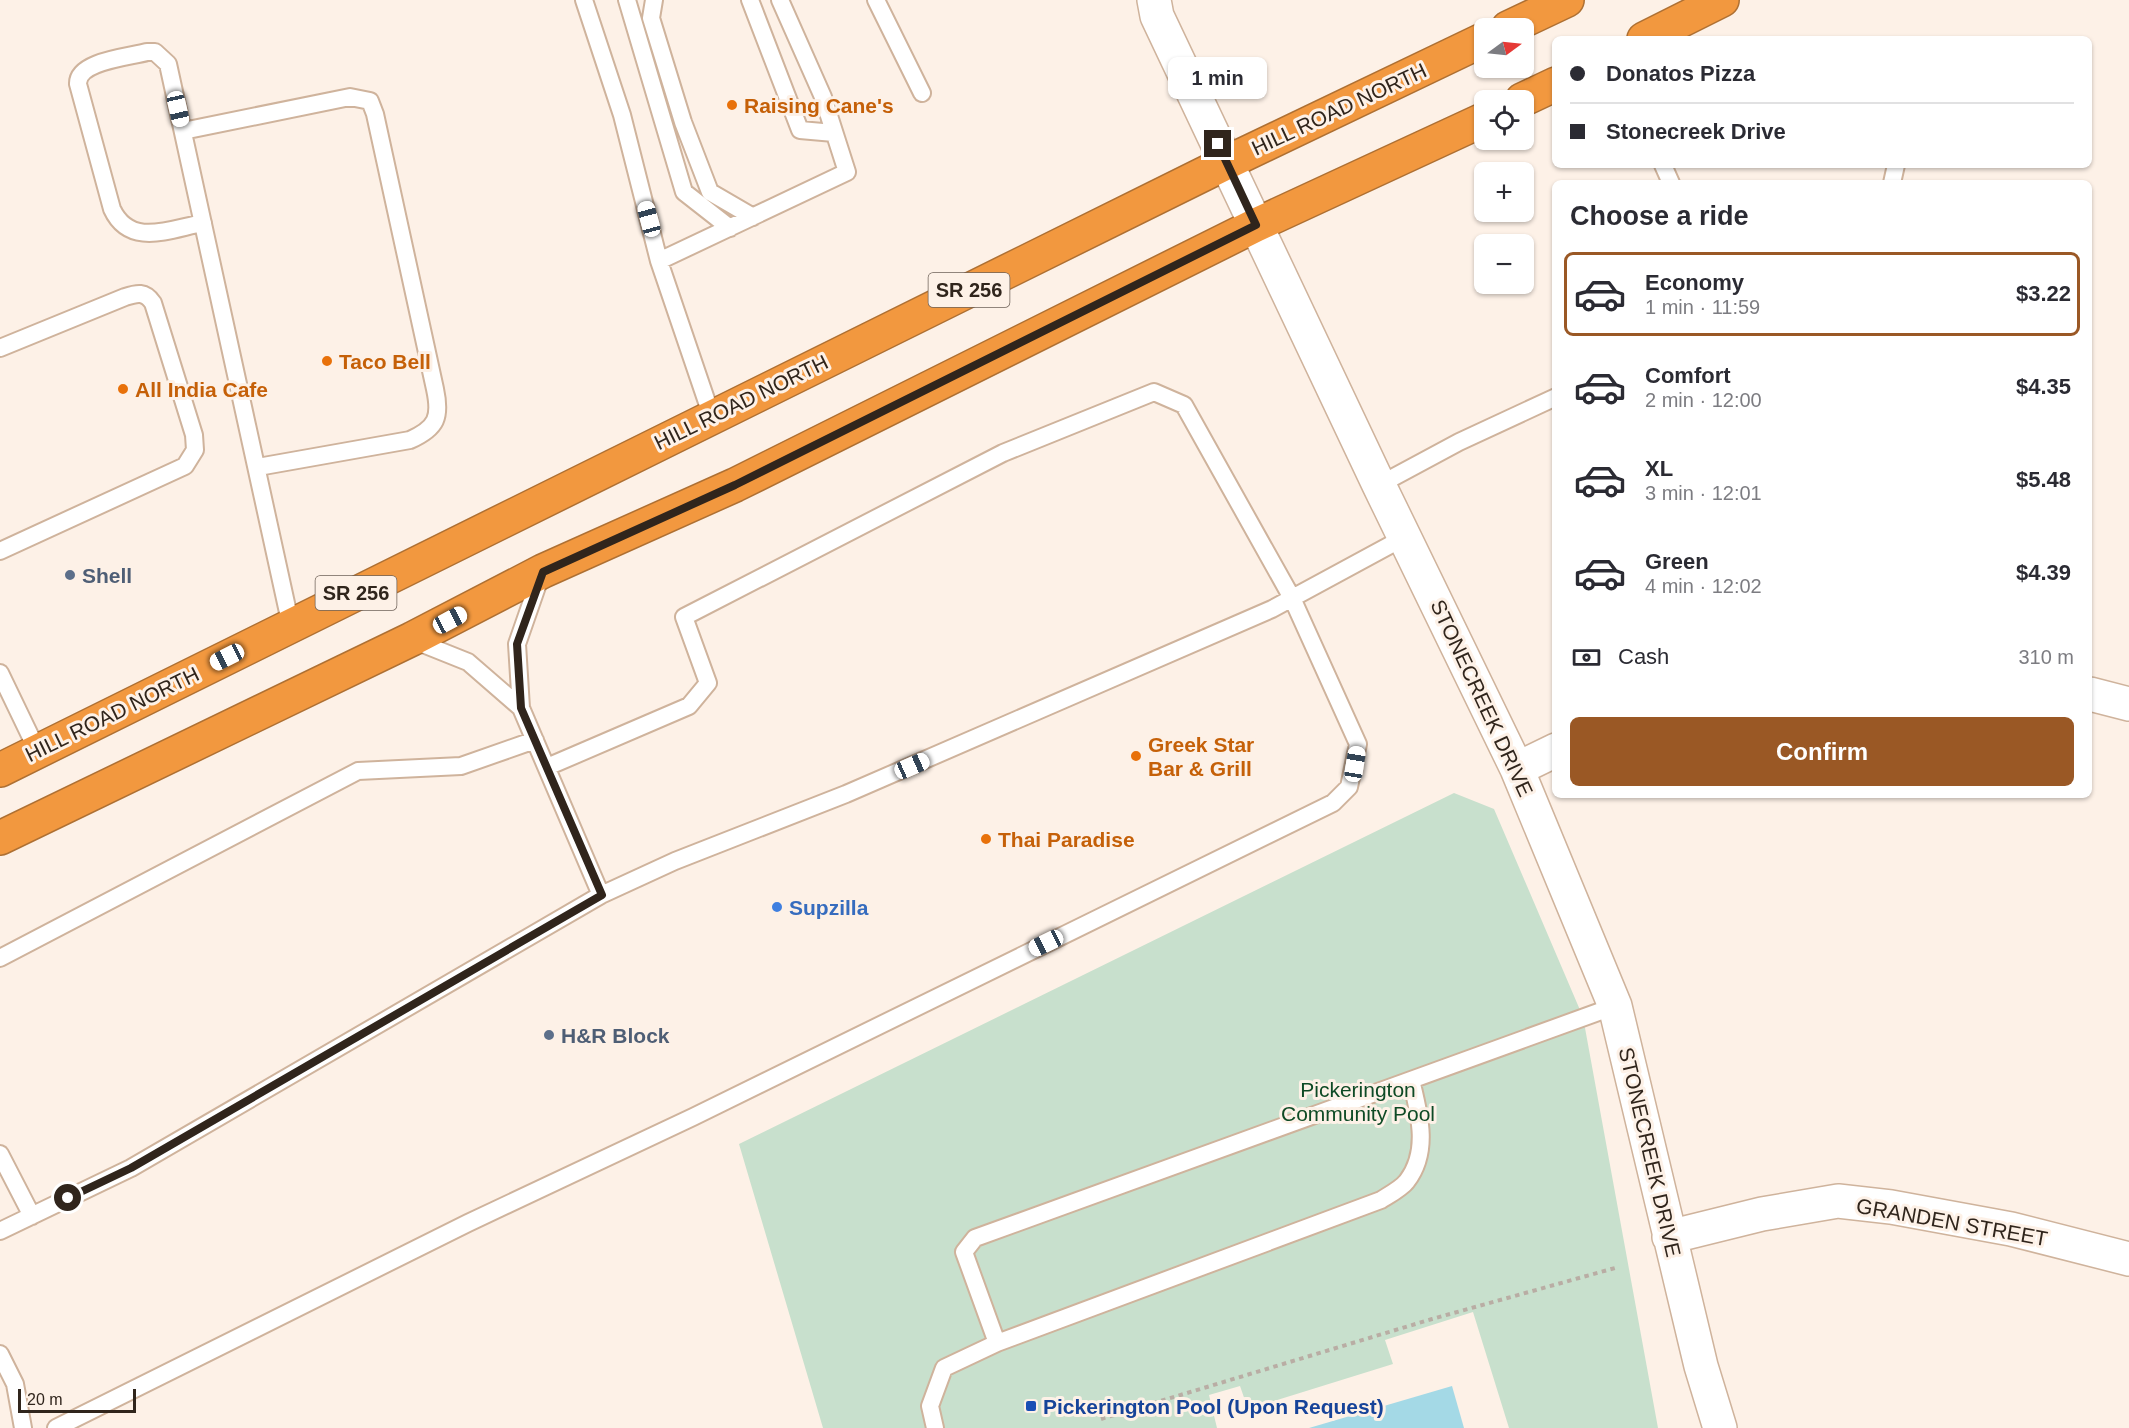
<!DOCTYPE html>
<meta charset="utf-8">
<style>
:root{--surface:#fff;--page:#f7f7f7;--text:#2b2b33;--muted:#7c7c81;--line:#e1e1e2;--accent:#9a5825}
body{margin:0;font-family:Helvetica,sans-serif;background:var(--page);color:var(--text);height:100vh;display:flex;flex-direction:column;font-size:22px;white-space:nowrap}
*{box-sizing:border-box;margin:0}
p{font-size:20px;color:var(--muted)}
.icon{flex:none;width:33px;height:33px;fill:none;stroke:currentColor;stroke-width:2;stroke-linecap:round;stroke-linejoin:round}
.map{position:relative;flex:1;overflow:hidden}
.side{position:absolute;left:1552px;top:180px;width:540px;height:618px;display:flex;flex-direction:column;background:var(--surface);border-radius:9px;box-shadow:0 2px 4px #0004}
.side>*{flex:none}
.guide{position:absolute;left:1552px;top:36px;width:540px;height:132px;border-radius:9px;box-shadow:0 2px 4px #0004;display:grid;align-content:center;height:132px;padding:0 18px;background:var(--surface)}
.needle{width:39px;rotate:75deg}
.buttons{position:absolute;left:1474px;top:18px;display:grid;gap:12px}
.buttons a{display:grid;place-items:center;width:60px;height:60px;border-radius:9px;background:var(--surface);box-shadow:0 2px 4px #0004;font-size:30px}
.scale{position:absolute;left:18px;bottom:15px;width:118px;box-sizing:border-box;padding-left:6px;border:3px solid #30251c;border-top:0;font-size:16px;line-height:21px;white-space:nowrap;color:#30251c;-webkit-text-stroke:4px #fdf1e7;paint-order:stroke}
.end{position:absolute;width:27px;height:27px;margin:-14px;border:8px solid #30251c;background:#fff;box-shadow:0 0 0 3px #fff}
.from{border-radius:50%}
.bubble{position:absolute;height:42px;border-radius:9px;background:var(--surface);box-shadow:0 2px 4px #0004;font-size:20px;font-weight:700;line-height:42px;text-align:center}
.car{position:absolute;width:18px;height:36px;margin:-18px -9px;border-radius:8px;box-shadow:0 0 4px 2px #0007;background:linear-gradient(#fff 24%,#345 0 40%,#fff 0 76%,#345 0 86%,#fff 0)}
.guide b{display:flex;align-items:center;gap:21px;height:57px;font-size:22px}
.guide b+b{border-top:2px solid var(--line)}
.guide i{width:15px;height:15px;background:var(--text)}
ul{padding:0;list-style:none}
li{display:flex;align-items:center;gap:18px;height:84px;margin:0 12px 9px;padding:0 6px;border:3px solid transparent;border-radius:9px}
li div{flex:1}
li b{display:block;font-size:22px}
li em{font-style:normal;font-weight:700}
li.active{border-color:var(--accent)}
li>.icon{width:54px;height:54px;stroke-width:1.5}
h2{padding:0 18px;font-size:27px;line-height:72px}
.pay{display:flex;align-items:center;gap:15px;height:66px;padding:0 18px;font-size:22px}
.pay p{margin-inline-start:auto}
.cta{display:flex;gap:12px;margin-top:auto;padding:12px 18px}
.cta a{flex:1;height:69px;border-radius:9px;background:var(--accent);color:#fff;font-size:24px;font-weight:700;line-height:69px;text-align:center}
.map>svg:first-child{display:block}
.green{fill:#c8e0cd}
.water{fill:#a4d9e6}
.lines{fill:none;stroke-linecap:round;stroke-linejoin:round}
.lane-casing{stroke:#cfb39c;stroke-width:20}
.street-casing{stroke:#cfb39c;stroke-width:36}
.highway-casing{stroke:#ae7033;stroke-width:36}
.path{stroke:#b9ada4;stroke-width:4;stroke-dasharray:4.5 4.5;stroke-linecap:butt}
.lane{stroke:#fff;stroke-width:16}
.street{stroke:#fff;stroke-width:33}
.highway{stroke:#f2983f;stroke-width:33}
.route{stroke:#30251c;stroke-width:8}
.food-dot{fill:#e8710a;stroke:#fdf1e7;stroke-width:2}
.service-dot{fill:#5c6f8a;stroke:#fdf1e7;stroke-width:2}
.shop-dot{fill:#3f7fe0;stroke:#fdf1e7;stroke-width:2}
.transit-dot{fill:#1a4fb4;stroke:#fdf1e7;stroke-width:2}
.labels{text-anchor:middle;dominant-baseline:central;stroke-width:6;stroke-linejoin:round;paint-order:stroke}
.shield{fill:#fdf1e7;stroke:#6e6259;stroke-width:1.5}
.shield-label{font-size:20px;font-weight:bold;fill:#30251c}
.food-label{font-size:21px;font-weight:bold;fill:#c56008;stroke:#fdf1e7;text-anchor:start}
.street-label{font-size:21px;fill:#30251c;stroke:#fdf1e7}
.service-label{font-size:21px;font-weight:bold;fill:#4e5e75;stroke:#fdf1e7;text-anchor:start}
.shop-label{font-size:21px;font-weight:bold;fill:#366cbe;stroke:#fdf1e7;text-anchor:start}
.park-label{font-size:21px;fill:#0e4a25;stroke:#fdf1e7}
.transit-label{font-size:21px;font-weight:bold;fill:#164399;stroke:#fdf1e7;text-anchor:start}
</style>
<div class="map">
<svg width="2129" height="1428" viewBox="0 0 2129 1428">
<rect width="100%" height="100%" fill="#fdf1e7"/>
<path class="green" d="M1454 793 1494 809 1583 1017 1658 1428H1509L1473 1312 1385 1340 1393 1364 1248 1409 1240 1386 1209 1395 1217 1428H823L739 1144Z"/>
<path class="water" d="M1452 1386 1464 1428H1309Z"/>
<g class="lines">
<defs>
<path id="lane" d="M584 0 622 115 659 261 712 417
M627 0 684 192 730 228
M654 0 651 18 683 122 710 192 753 217
M750 0 800 130 834 133
M876 0 922 93
M183 131 350 97 370 101 375 114 435 389C441 417 437 428 410 440L258 467
M1663 165 1671 183
M1892 183 1896 165
M203 223C170 229 130 248 112 209L78 84C77 61 129 57 147 52H155L168 64 291 626
M659 261 847 172 823 97 780 0
M0 348 125 297C137 293 145 291 153 303L194 435 195 450 185 466 0 551
M1379 485 1459 442 1556 397
M541 575 517 644 521 708 601 895
M413 640 468 662 521 708
M0 673 38 752
M0 958 358 771 461 766 535 740
M0 1154 32 1216
M0 1231 131 1168 601 895 675 861 846 794 1272 609 1405 537
M997 1343 964 1252 975 1238 1615 1006
M0 1354 15 1384 23 1428
M56 1428 468 1223 693 1117 1333 803 1349 787 1358 744 1292 598 1184 405 1154 392 1003 453 684 617 708 683 689 706 547 767
M935 1428 930 1406 944 1368 997 1343 1381 1200C1389 1195 1402 1188 1407 1181 1430 1151 1419 1113 1411 1080"/>
<path id="street" d="M1154 0 1157 16 1379 485 1517 769 1615 1006 1701 1366 1720 1428
M2090 694 2129 704
M1517 769 1556 750
M1669 1237 1762 1214 1838 1201 1891 1207 2011 1229 2129 1259"/>
<path id="highway" d="M1508 28 1567 0
M1644 39 1722 0
M1522 100 1556 84
M0 770 1226 163 1485 39
M0 838 412 639 543 571 735 485 1256 225 1485 119"/>
</defs>
<use href="#lane" class="lane-casing"/>
<use href="#street" class="street-casing"/>
<use href="#highway" class="highway-casing"/>
<path class="path" d="M1101 1419 1432 1319 1615 1268"/>
<use href="#lane" class="lane"/>
<use href="#street" class="street"/>
<use href="#highway" class="highway"/>
</g>
<g class="lines">
<path class="route" d="M68 1198 131 1168 602 895 521 708 517 644 543 572 735 485 1256 225 1218 144"/>
</g>
<g class="food-dot">
<circle cx="732" cy="105" r="6"/>
<circle cx="327" cy="361" r="6"/>
<circle cx="123" cy="389" r="6"/>
<circle cx="1136" cy="756" r="6"/>
<circle cx="986" cy="839" r="6"/>
</g>
<g class="service-dot">
<circle cx="70" cy="575" r="6"/>
<circle cx="549" cy="1035" r="6"/>
</g>
<circle class="shop-dot" cx="777" cy="907" r="6"/>
<rect class="transit-dot" x="1025" y="1400" width="12" height="12" rx="3"/>
<g class="labels">
<g class="shield">
<rect x="928.5" y="273" width="81" height="34" rx="4.5"/>
<rect x="315.5" y="576" width="81" height="34" rx="4.5"/>
</g>
<g class="shield-label">
<text x="969" y="290">SR 256</text>
<text x="356" y="593">SR 256</text>
</g>
<g class="food-label">
<text x="744" y="105">Raising Cane's</text>
<text x="339" y="361">Taco Bell</text>
<text x="135" y="389">All India Cafe</text>
<text x="1148" y="744">Greek Star<tspan x="1148" dy="24">Bar &amp; Grill</tspan></text>
<text x="998" y="839">Thai Paradise</text>
</g>
<g class="street-label">
<text transform="translate(1339 109) rotate(-25)">HILL ROAD NORTH</text>
<text transform="translate(741 402) rotate(-26)">HILL ROAD NORTH</text>
<text transform="translate(1482 698) rotate(65)">STONECREEK DRIVE</text>
<text transform="translate(112 714) rotate(-26)">HILL ROAD NORTH</text>
<text transform="translate(1650 1152) rotate(77)">STONECREEK DRIVE</text>
<text transform="translate(1952 1222) rotate(10)">GRANDEN STREET</text>
</g>
<g class="service-label">
<text x="82" y="575">Shell</text>
<text x="561" y="1035">H&amp;R Block</text>
</g>
<g class="shop-label">
<text x="789" y="907">Supzilla</text>
</g>
<g class="park-label">
<text x="1358" y="1089">Pickerington<tspan x="1358" dy="24">Community Pool</tspan></text>
</g>
<g class="transit-label">
<text x="1043" y="1406">Pickerington Pool (Upon Request)</text>
</g>
</g>
</svg>
<div class="buttons">
<a><svg class="needle" viewBox="-14 -14 28 28"><path d="M0-13l5 13h-10z" fill="#e53935"/><path d="M0 13l5-13h-10z" fill="#7c7c81"/></svg></a>
<a><svg class="icon" aria-label="locate" viewBox="0 0 24 24"><circle cx="12" cy="12" r="6"/><path d="M12 2v4M12 18v4M2 12h4M18 12h4"/></svg></a>
<a>+</a>
<a>−</a>
</div>
<div class="scale">20 m</div>
<i class="end from" style="left:68px;top:1198px"></i>
<i class="end" style="left:1218px;top:144px"></i>
<div class="bubble" style="left:1168px;top:57px;width:99px">1 min</div>
<i class="car" style="left:178px;top:109px;rotate:167deg"></i>
<i class="car" style="left:649px;top:219px;rotate:345deg"></i>
<i class="car" style="left:450px;top:620px;rotate:62deg"></i>
<i class="car" style="left:227px;top:657px;rotate:243deg"></i>
<i class="car" style="left:1355px;top:764px;rotate:9deg"></i>
<i class="car" style="left:912px;top:766px;rotate:66deg"></i>
<i class="car" style="left:1046px;top:943px;rotate:244deg"></i>
<div class="guide">
<b><i class="from"></i>Donatos Pizza</b>
<b><i></i>Stonecreek Drive</b>
</div>
<section class="side">
<h2>Choose a ride</h2>
<ul>
<li class="active"><svg class="icon" aria-label="car" viewBox="0 0 24 24"><path d="M5 17H2v-5l4-1 3-4h7l3 4 3 1v5h-3M9 17h6M6 11h13"/><circle cx="7" cy="17" r="2"/><circle cx="17" cy="17" r="2"/></svg><div><b>Economy</b><p>1 min · 11:59</p></div><em>$3.22</em></li>
<li><svg class="icon" aria-label="car" viewBox="0 0 24 24"><path d="M5 17H2v-5l4-1 3-4h7l3 4 3 1v5h-3M9 17h6M6 11h13"/><circle cx="7" cy="17" r="2"/><circle cx="17" cy="17" r="2"/></svg><div><b>Comfort</b><p>2 min · 12:00</p></div><em>$4.35</em></li>
<li><svg class="icon" aria-label="car" viewBox="0 0 24 24"><path d="M5 17H2v-5l4-1 3-4h7l3 4 3 1v5h-3M9 17h6M6 11h13"/><circle cx="7" cy="17" r="2"/><circle cx="17" cy="17" r="2"/></svg><div><b>XL</b><p>3 min · 12:01</p></div><em>$5.48</em></li>
<li><svg class="icon" aria-label="car" viewBox="0 0 24 24"><path d="M5 17H2v-5l4-1 3-4h7l3 4 3 1v5h-3M9 17h6M6 11h13"/><circle cx="7" cy="17" r="2"/><circle cx="17" cy="17" r="2"/></svg><div><b>Green</b><p>4 min · 12:02</p></div><em>$4.39</em></li>
</ul>
<div class="pay"><svg class="icon" aria-label="cash" viewBox="0 0 24 24"><path d="M3 7h18v10H3z"/><circle cx="12" cy="12" r="2"/></svg>Cash<p>310 m</p></div>
<div class="cta"><a>Confirm</a></div>
</section>
</div>
